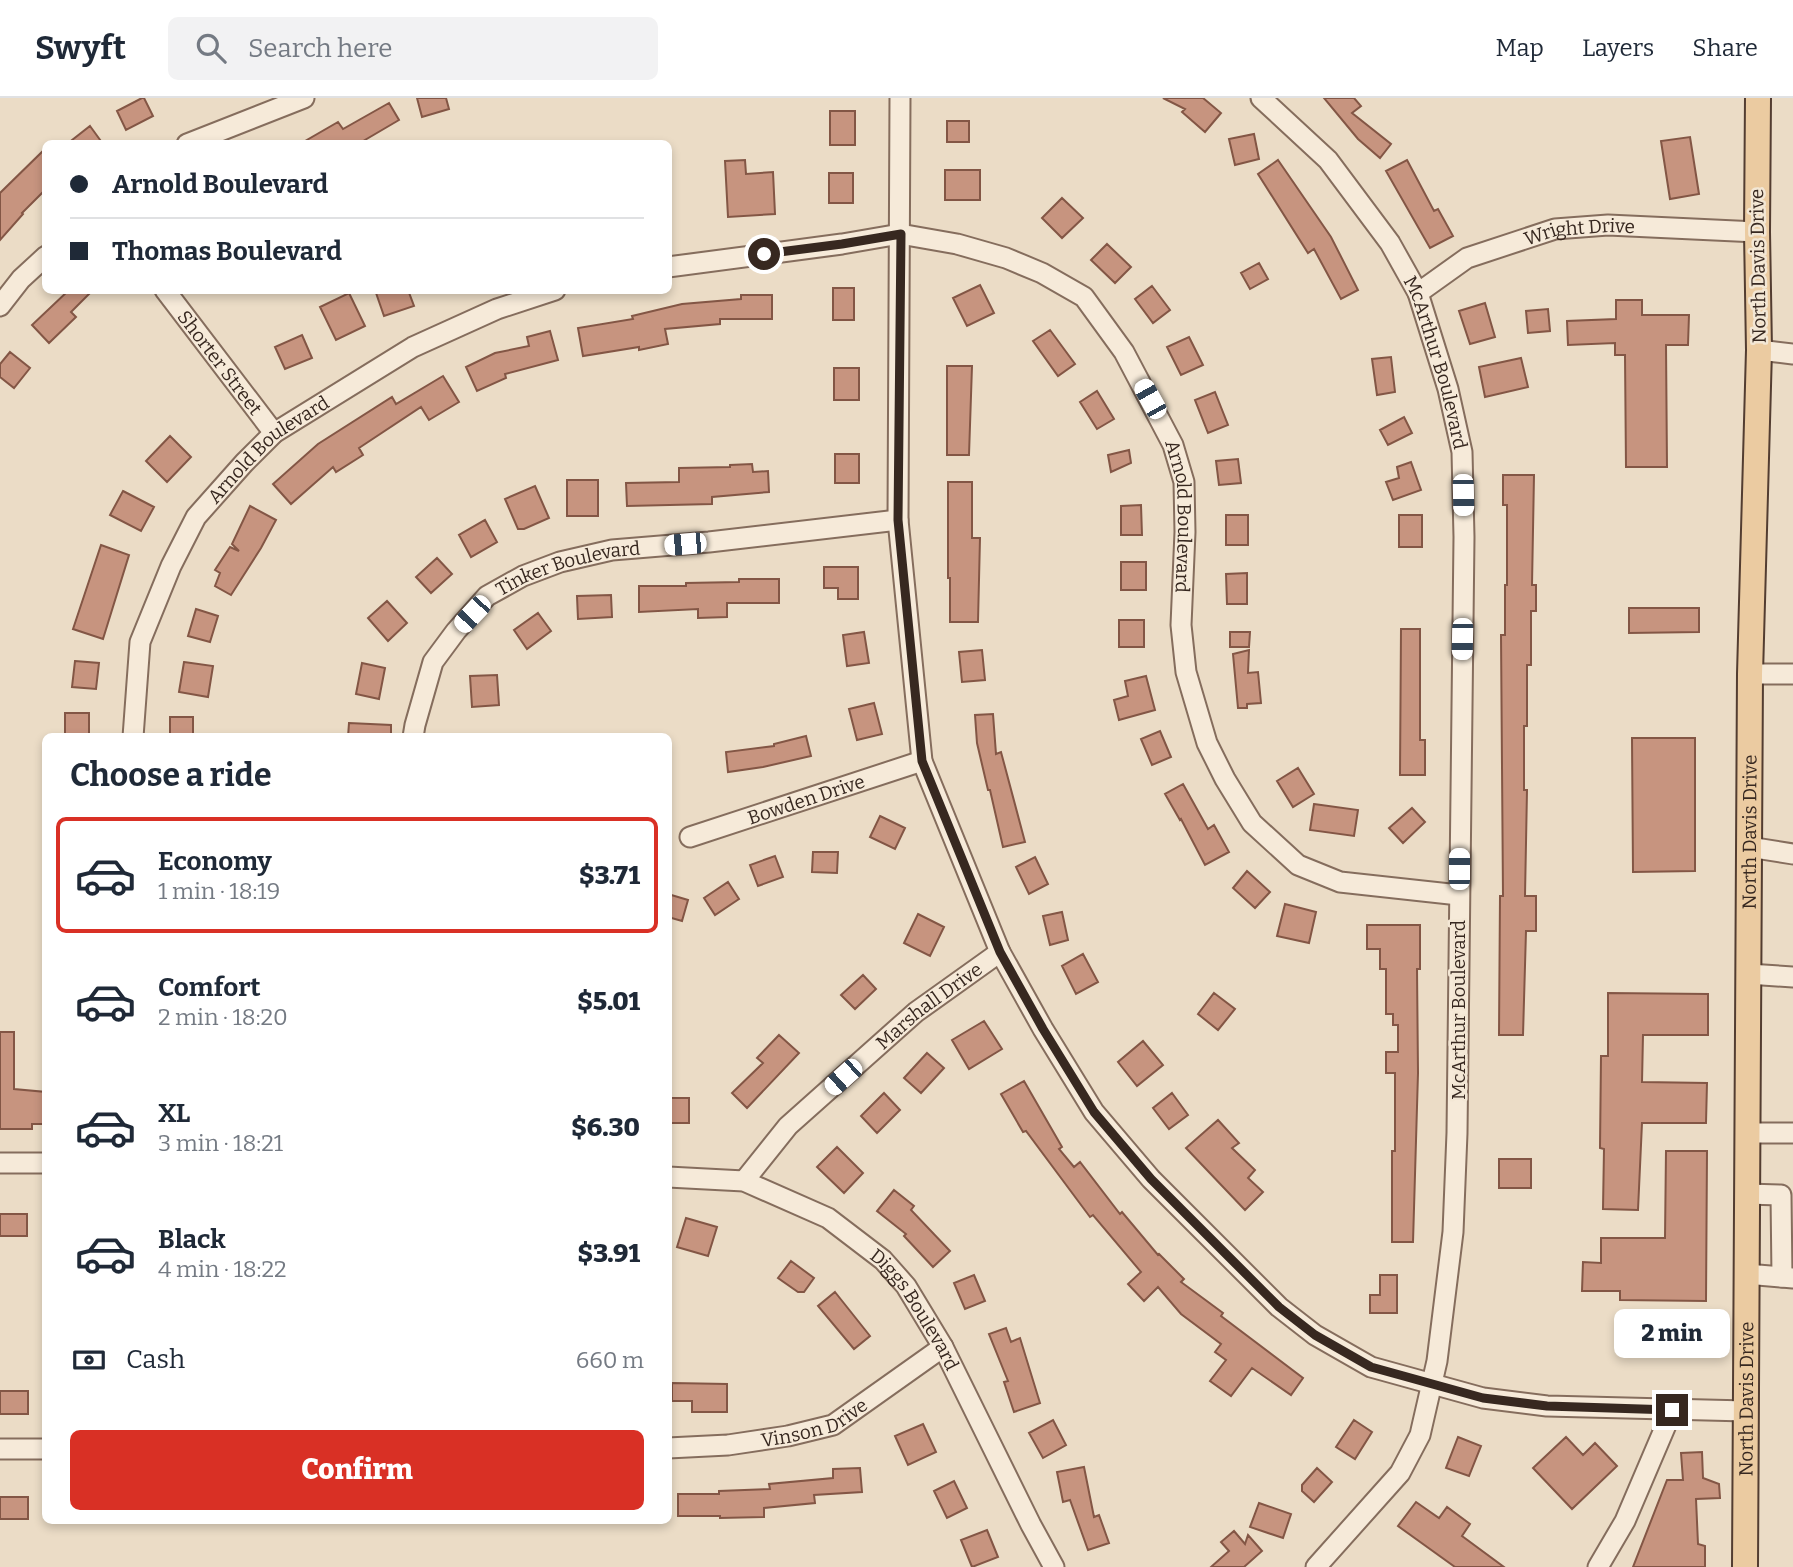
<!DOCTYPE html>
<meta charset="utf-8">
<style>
:root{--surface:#fff;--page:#f2f2f3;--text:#1f2937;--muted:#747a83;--line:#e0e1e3;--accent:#d93025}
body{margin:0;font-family:Bitter,serif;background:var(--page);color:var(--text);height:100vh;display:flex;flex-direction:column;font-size:26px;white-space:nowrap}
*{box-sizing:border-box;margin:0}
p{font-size:23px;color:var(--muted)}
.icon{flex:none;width:38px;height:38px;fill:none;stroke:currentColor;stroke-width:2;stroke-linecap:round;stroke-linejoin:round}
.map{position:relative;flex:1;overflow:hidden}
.panel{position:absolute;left:42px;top:635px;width:630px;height:791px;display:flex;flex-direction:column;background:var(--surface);border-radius:10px;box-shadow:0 4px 10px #0003}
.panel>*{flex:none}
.top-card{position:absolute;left:42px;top:42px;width:630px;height:154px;border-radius:10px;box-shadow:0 4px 10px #0003;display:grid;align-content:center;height:154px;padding:0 28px;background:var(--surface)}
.end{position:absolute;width:32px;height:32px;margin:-16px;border:9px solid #372820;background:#fff;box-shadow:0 0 0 4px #fff}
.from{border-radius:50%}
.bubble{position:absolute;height:49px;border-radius:10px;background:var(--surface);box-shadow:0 4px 10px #0003;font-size:23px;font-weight:800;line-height:49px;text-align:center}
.car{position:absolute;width:21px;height:42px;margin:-21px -10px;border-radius:9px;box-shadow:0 0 5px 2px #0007;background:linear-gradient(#fff 24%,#345 0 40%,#fff 0 76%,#345 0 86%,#fff 0)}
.top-card b{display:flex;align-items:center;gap:24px;height:66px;font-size:26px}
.top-card b+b{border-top:2px solid var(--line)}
.top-card i{width:18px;height:18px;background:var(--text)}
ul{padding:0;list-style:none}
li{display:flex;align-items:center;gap:21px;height:116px;margin:0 14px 10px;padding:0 14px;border:4px solid transparent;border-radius:10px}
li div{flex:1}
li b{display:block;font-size:26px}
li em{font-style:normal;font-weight:800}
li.active{border-color:var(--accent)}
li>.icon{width:63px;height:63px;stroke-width:1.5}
h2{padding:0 28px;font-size:32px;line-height:84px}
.pay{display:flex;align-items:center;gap:18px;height:77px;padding:0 28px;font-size:26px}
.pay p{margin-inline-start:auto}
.button{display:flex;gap:14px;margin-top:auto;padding:14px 28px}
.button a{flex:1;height:80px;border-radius:10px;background:var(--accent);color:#fff;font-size:28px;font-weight:800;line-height:80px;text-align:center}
header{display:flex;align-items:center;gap:42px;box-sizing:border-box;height:98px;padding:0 35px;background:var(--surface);border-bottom:2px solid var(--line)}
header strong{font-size:33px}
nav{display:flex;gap:38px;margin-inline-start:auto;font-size:24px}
.search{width:490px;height:63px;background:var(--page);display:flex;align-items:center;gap:18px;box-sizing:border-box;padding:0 24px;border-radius:10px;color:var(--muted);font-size:26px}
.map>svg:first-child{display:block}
.building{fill:#c7947f;stroke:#835645;stroke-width:2}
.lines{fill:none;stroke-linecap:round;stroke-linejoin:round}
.minor-casing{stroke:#856d5d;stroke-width:23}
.major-casing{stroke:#533d31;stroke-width:28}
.minor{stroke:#f6ead9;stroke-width:19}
.major{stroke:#ebcba1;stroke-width:24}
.route{stroke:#372820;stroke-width:9}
.labels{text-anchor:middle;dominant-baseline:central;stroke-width:5;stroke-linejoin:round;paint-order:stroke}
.street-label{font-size:19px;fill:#372820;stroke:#f3e7d5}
</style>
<header>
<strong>Swyft</strong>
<div class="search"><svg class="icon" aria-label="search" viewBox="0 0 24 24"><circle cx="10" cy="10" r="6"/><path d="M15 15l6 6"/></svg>Search here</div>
<nav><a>Map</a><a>Layers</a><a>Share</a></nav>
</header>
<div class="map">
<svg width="1793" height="1469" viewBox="0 0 1793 1469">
<rect width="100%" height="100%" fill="#ebdcc6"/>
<path class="building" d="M142 0H144L153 18 126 32 117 13Z
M417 0H446L449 11 422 19Z
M1163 0H1203L1221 15 1205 34 1182 14 1185 11Z
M1324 0H1354L1361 8 1352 15 1391 46 1380 60 1358 41Z
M389 5 399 22 358 46H300L338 24 343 31Z
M830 13H855V47H830Z
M947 23H969V44H947Z
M90 28 103 46H67Z
M1254 36 1259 61 1235 67 1229 41Z
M1690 39 1699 96 1670 101 1661 43Z
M46 50V91L22 115 23 116 0 142V95Z
M745 62 746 76 773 74 775 116 728 119 725 63Z
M1278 62 1331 139 1358 192 1341 201 1314 151 1308 155 1258 76Z
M1407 62 1434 113 1438 111 1453 138 1430 150 1386 73Z
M945 72H980V102H945Z
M829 75H853V105H829Z
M1062 100 1083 120 1062 140 1042 120Z
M1107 146 1131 169 1115 185 1091 162Z
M1259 165 1268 181 1250 191 1241 175Z
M980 187 994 215 967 228 953 200Z
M1152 188 1170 212 1153 225 1135 201Z
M833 190H854V222H833Z
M69 192H93L71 214 76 219 49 245 32 227Z
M375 192H408L414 208 384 218Z
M349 195 365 228 336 242 320 209Z
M741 197H772V221H720V226L665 231 668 246 639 252V249L583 258 578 230 633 221 632 218 682 206 741 201Z
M1616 202H1642V217H1689L1688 247H1666L1667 369H1626L1625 257H1615V245L1568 247 1567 223 1616 221Z
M1485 205 1495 239 1470 246 1459 213Z
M1548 211 1550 233 1528 235 1526 213Z
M1050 232 1075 266 1058 278 1033 243Z
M550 233 558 262 505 276 506 280 477 293 466 269 495 255 529 248 527 239Z
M302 237 312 260 285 271 275 249Z
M1189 239 1203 267 1181 277 1167 249Z
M10 254 30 270 14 290 0 279V266Z
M1391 259 1395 294 1377 297 1372 261Z
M1521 260 1528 289 1485 299 1479 269Z
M947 268H972L969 357H947Z
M834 270H859V302H834Z
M443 278 459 304 429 322 421 309 359 350 363 357 336 374 333 369 291 406 273 386 318 346 392 299 396 306Z
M1097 293 1114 321 1097 331 1080 304Z
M1215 294 1228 327 1208 335 1195 302Z
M1404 319 1412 335 1388 347 1380 332Z
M170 338 191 359 167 384 146 363Z
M1129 352 1131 365 1111 374 1108 357Z
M835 356H859V385H835Z
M1238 361 1241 385 1219 387 1216 363Z
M1411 364 1421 392 1393 402 1386 384 1399 380 1397 369Z
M752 366 753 374 768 373 769 394 712 399V406L627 408 626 385 679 384V370L730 369V367Z
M1503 377H1534L1532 487H1536V513H1531V567H1527V628H1524V692H1527L1525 798H1536V833H1526L1523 937H1499L1500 798H1503L1501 537H1505V487H1507V407H1503Z
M567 382H598V418H567Z
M948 384H972V440H980L978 524H950V480H948Z
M535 388 549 420 524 431H518L505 401Z
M123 393 154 409 141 433 110 417Z
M1141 407 1142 437H1121V408Z
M250 408 276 422 261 450 231 497 215 488 220 475 215 472 230 449 239 453 232 446Z
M1226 417H1248V447H1226Z
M1399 417H1422V449H1399Z
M485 422 497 444 471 459 459 437Z
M101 447 129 457 103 541 73 531Z
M437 460 452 476 431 495 416 479Z
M1121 464H1146V492H1121Z
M824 469H858V501H838V490H824Z
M1247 475V506H1227L1226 476Z
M739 481H779V505H727V519L698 520V511L639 514V488H686V485L739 484Z
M611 497 612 519 578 521 577 498Z
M387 503 407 525 388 543 368 520Z
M1629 510H1699V534L1629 535Z
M196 511 218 518 210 544 188 538Z
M538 515 551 533 527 551 514 532Z
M1119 522H1144V549H1119Z
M1401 531H1420V642H1425V677H1400Z
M864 534 869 565 847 568 843 537Z
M1230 534H1250L1249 549H1230Z
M982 552 985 582 962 584 959 554Z
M1249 552 1248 575 1258 574 1261 605 1247 606V610H1238L1233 556Z
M75 563 99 565 96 591 72 589Z
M184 564 213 568 208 599 179 594Z
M362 565 385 570 379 601 356 596Z
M497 577 499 607 472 609 470 578Z
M1146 578 1155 612 1119 622 1114 602 1128 598 1125 583Z
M874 605 882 636 857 642 849 611Z
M65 615H89V639H65Z
M993 616 996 656 1001 654 1025 744 1003 749 990 692H988L977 645 975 617Z
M170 619H193V639H170Z
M349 625 391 627V639H348Z
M1160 633 1171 659 1152 667 1141 641Z
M806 638 811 658 763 669 728 674 726 654 774 648V646Z
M1632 640H1695V773L1633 774Z
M1298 670 1314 696 1293 709 1277 683Z
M1183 686 1208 731 1214 727 1229 754 1205 767 1181 721 1180 722 1165 696Z
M1314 706 1358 712 1354 738 1310 732Z
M1412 710 1425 724 1403 745 1389 730Z
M880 718 905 730 895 751 870 739Z
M813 754H838L837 775 812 774Z
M775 758 783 779 758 788 750 767Z
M1035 759 1048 786 1029 796 1016 769Z
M1247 773 1270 794 1255 810 1233 790Z
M728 784 739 801 715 817 704 800Z
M668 796 688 802 682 823 668 819Z
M1285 806 1316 814 1309 845 1277 838Z
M1062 814 1068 842 1050 847 1043 818Z
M918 816 944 829 930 858 904 845Z
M1367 827H1420V871H1417L1418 975 1413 1144H1392V1053H1395V975H1386V954H1398V927H1393V916H1386V871H1380V851H1367Z
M1083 856 1098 884 1076 896 1062 868Z
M863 877 876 891 855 911 841 897Z
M1214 895 1235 911 1218 932 1198 916Z
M1608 895 1708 896V937H1643L1642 984 1707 985 1706 1025H1642L1638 1112 1603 1111 1604 1051 1600 1050 1601 958H1608Z
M984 923 1002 951 969 971 952 942Z
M0 934H14V991L46 994V1026H32V1031H0Z
M779 937 799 955 747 1010 732 995 763 965 757 960Z
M1143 943 1163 967 1137 988 1118 964Z
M927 955 944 970 921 995 904 980Z
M1024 983 1062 1049 1059 1051 1074 1069 1080 1064 1120 1116 1122 1114 1158 1157 1159 1156 1184 1181 1181 1184 1223 1215 1221 1218 1303 1280 1291 1297 1252 1270 1231 1298 1210 1283 1226 1262 1215 1254 1221 1246 1181 1216 1158 1189 1144 1203 1128 1186 1141 1174 1093 1117 1090 1119 1026 1033 1023 1034 1001 996Z
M884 995 900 1012 877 1035 861 1018Z
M1172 995 1188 1017 1169 1031 1153 1010Z
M668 1000H689V1025H668Z
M1218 1022 1239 1045 1232 1050 1255 1072 1248 1080 1263 1094 1245 1112 1186 1050Z
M837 1049 863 1075 844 1095 817 1069Z
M1666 1053H1707L1706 1203 1620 1202V1193H1582L1583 1164 1601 1165V1140H1665Z
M1499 1061H1531V1090H1499Z
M894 1092 914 1108 911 1112 950 1153 933 1169 904 1138 906 1136 877 1113Z
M0 1116H27V1138H0Z
M686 1120 717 1129 708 1158 677 1149Z
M791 1163 814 1180 804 1194H798L778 1180Z
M974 1177 985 1203 965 1211 954 1185Z
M1380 1177H1397V1215H1370V1197H1380Z
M835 1194 870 1238 854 1251 818 1208Z
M1006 1230 1011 1244 1020 1240 1040 1305 1014 1314 1004 1284 1008 1283 989 1236Z
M672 1285 727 1286V1314H692V1303H672Z
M0 1293H28V1316H0Z
M1053 1322 1066 1347 1043 1360 1029 1335Z
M1354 1322 1372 1334 1355 1361 1336 1349Z
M923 1326 936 1354 908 1367 895 1338Z
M1458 1339 1481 1348 1469 1378 1446 1370Z
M1566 1339 1583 1357 1595 1345 1617 1368 1572 1411 1533 1370Z
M1702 1354 1703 1380 1719 1386 1720 1400 1696 1401 1698 1446 1705 1448V1469H1633L1667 1382H1683L1681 1355Z
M1084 1369 1094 1419 1099 1417 1109 1445 1088 1452 1070 1402 1063 1404 1057 1374Z
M860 1370 862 1394 814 1397 815 1405 764 1410V1419L720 1420V1418H678V1396H719V1393L770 1391 769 1386 833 1380V1371Z
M1317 1370 1332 1384 1314 1404 1302 1393V1387Z
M954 1383 967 1410 947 1420 934 1393Z
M0 1399H28V1421H0Z
M1416 1404 1439 1420 1447 1409 1470 1426 1462 1438 1504 1469H1455L1398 1428Z
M1259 1405 1291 1416 1283 1440 1250 1429Z
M987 1432 998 1459 972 1469 961 1442Z
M1234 1433 1245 1446 1248 1437 1262 1453 1244 1469H1211L1229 1453 1221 1444Z"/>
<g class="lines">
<defs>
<g id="minor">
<path d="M900 0 898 422 922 663 1000 854 1043 931 1094 1014 1151 1081 1279 1209 1315 1237 1371 1269 1483 1300 1547 1308 1746 1313"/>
<path id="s1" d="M1261 0 1328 62 1390 145 1418 195 1448 291 1462 354 1464 439 1457 1035 1453 1134 1437 1263 1420 1337 1400 1375 1316 1469"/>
<path d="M187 46 304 0"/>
<path id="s2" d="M668 169 842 146 900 136 957 146 1006 160 1042 175 1084 199 1124 254 1173 347 1184 384 1185 434 1181 527 1186 574 1207 645 1225 681 1252 725 1298 767 1340 784 1459 797"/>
<path id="s3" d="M165 192 274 335"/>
<path id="s4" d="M1418 195 1467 160 1555 131 1608 127 1757 134"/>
<path d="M0 208 21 181 46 158"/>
<path d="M1759 252 1793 256"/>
<path d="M1750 576H1793"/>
<path id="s5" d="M133 639 140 544 171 468 196 419 244 365 274 335 413 249 497 211 555 192"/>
<path id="s6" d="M413 639 415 627 433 564 456 533 487 498 523 478 560 464 612 452 709 444 898 422"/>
<path id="s7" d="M690 739 922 663"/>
<path d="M1749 749 1793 756"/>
<path d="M1748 876 1793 879"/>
<path d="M1747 1035H1793"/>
<path d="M0 1065H46"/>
<path id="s8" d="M668 1079 744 1083 828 1120 883 1162 906 1188 943 1249 1031 1427 1054 1469"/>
<path id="s9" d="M744 1083 788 1028 916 914 1000 854"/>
<path d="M1747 1096 1781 1097 1782 1179"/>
<path d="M1746 1176 1793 1180"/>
<path id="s10" d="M668 1350 728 1347 788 1338 833 1327 943 1249"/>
<path d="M0 1351H46"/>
<path d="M1598 1469 1625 1423 1672 1313"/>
</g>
<g id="major">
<path id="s11" d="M1745 1469 1750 576 1759 252 1757 134 1758 0"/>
</g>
</defs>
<use href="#minor" class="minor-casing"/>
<use href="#major" class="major-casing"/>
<use href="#minor" class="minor"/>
<use href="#major" class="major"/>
</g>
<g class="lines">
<path class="route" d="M764 156 842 146 901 136 898 422 922 663 1000 854 1043 931 1094 1014 1151 1081 1279 1209 1315 1237 1371 1269 1483 1300 1547 1308 1672 1312"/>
</g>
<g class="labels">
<g class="street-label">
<text stroke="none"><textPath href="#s4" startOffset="177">Wright Drive</textPath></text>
<text transform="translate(1758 168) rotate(-91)">North Davis Drive</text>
<text stroke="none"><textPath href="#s3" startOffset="91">Shorter Street</textPath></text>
<text stroke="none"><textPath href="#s1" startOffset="324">McArthur Boulevard</textPath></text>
<text stroke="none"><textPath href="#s5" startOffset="332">Arnold Boulevard</textPath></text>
<text stroke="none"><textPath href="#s2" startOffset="676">Arnold Boulevard</textPath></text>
<text stroke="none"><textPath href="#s6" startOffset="250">Tinker Boulevard</textPath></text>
<text stroke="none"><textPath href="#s7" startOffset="122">Bowden Drive</textPath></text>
<text stroke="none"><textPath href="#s11" startOffset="735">North Davis Drive</textPath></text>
<text stroke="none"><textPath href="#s9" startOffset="256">Marshall Drive</textPath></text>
<text transform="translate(1458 912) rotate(-90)">McArthur Boulevard</text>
<text stroke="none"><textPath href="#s8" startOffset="296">Diggs Boulevard</textPath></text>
<text stroke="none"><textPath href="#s11" startOffset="168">North Davis Drive</textPath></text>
<text stroke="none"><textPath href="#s10" startOffset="150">Vinson Drive</textPath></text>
</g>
</g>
</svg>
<i class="end from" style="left:764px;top:156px"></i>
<i class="end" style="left:1672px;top:1312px"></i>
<div class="bubble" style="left:1614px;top:1211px;width:116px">2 min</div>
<i class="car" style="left:1150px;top:301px;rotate:331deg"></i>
<i class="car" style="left:1463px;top:397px;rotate:179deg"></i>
<i class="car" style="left:685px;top:446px;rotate:265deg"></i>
<i class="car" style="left:472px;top:516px;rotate:223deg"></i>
<i class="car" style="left:1462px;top:541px;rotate:181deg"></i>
<i class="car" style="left:1459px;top:771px;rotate:0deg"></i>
<i class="car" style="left:843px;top:979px;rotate:228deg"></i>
<div class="top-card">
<b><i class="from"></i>Arnold Boulevard</b>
<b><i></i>Thomas Boulevard</b>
</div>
<section class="panel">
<h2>Choose a ride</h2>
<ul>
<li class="active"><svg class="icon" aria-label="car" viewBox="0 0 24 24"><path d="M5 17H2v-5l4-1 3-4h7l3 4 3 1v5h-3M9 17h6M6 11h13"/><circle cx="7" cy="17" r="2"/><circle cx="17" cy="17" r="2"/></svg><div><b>Economy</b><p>1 min · 18:19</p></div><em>$3.71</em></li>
<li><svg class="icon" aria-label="car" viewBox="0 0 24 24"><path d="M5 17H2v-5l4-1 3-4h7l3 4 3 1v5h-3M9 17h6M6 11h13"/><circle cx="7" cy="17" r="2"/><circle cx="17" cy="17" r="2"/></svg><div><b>Comfort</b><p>2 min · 18:20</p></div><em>$5.01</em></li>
<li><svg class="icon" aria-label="car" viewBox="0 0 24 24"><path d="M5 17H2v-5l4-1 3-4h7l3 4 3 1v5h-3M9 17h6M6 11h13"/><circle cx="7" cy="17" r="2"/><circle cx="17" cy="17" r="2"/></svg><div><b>XL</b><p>3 min · 18:21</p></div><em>$6.30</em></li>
<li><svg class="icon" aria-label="car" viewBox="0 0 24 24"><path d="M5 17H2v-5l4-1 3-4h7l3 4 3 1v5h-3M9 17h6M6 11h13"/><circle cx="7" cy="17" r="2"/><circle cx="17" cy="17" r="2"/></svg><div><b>Black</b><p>4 min · 18:22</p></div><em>$3.91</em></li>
</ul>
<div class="pay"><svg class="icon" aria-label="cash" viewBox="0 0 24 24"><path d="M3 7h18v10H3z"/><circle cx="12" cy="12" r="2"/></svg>Cash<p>660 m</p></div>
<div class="button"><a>Confirm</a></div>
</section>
</div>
